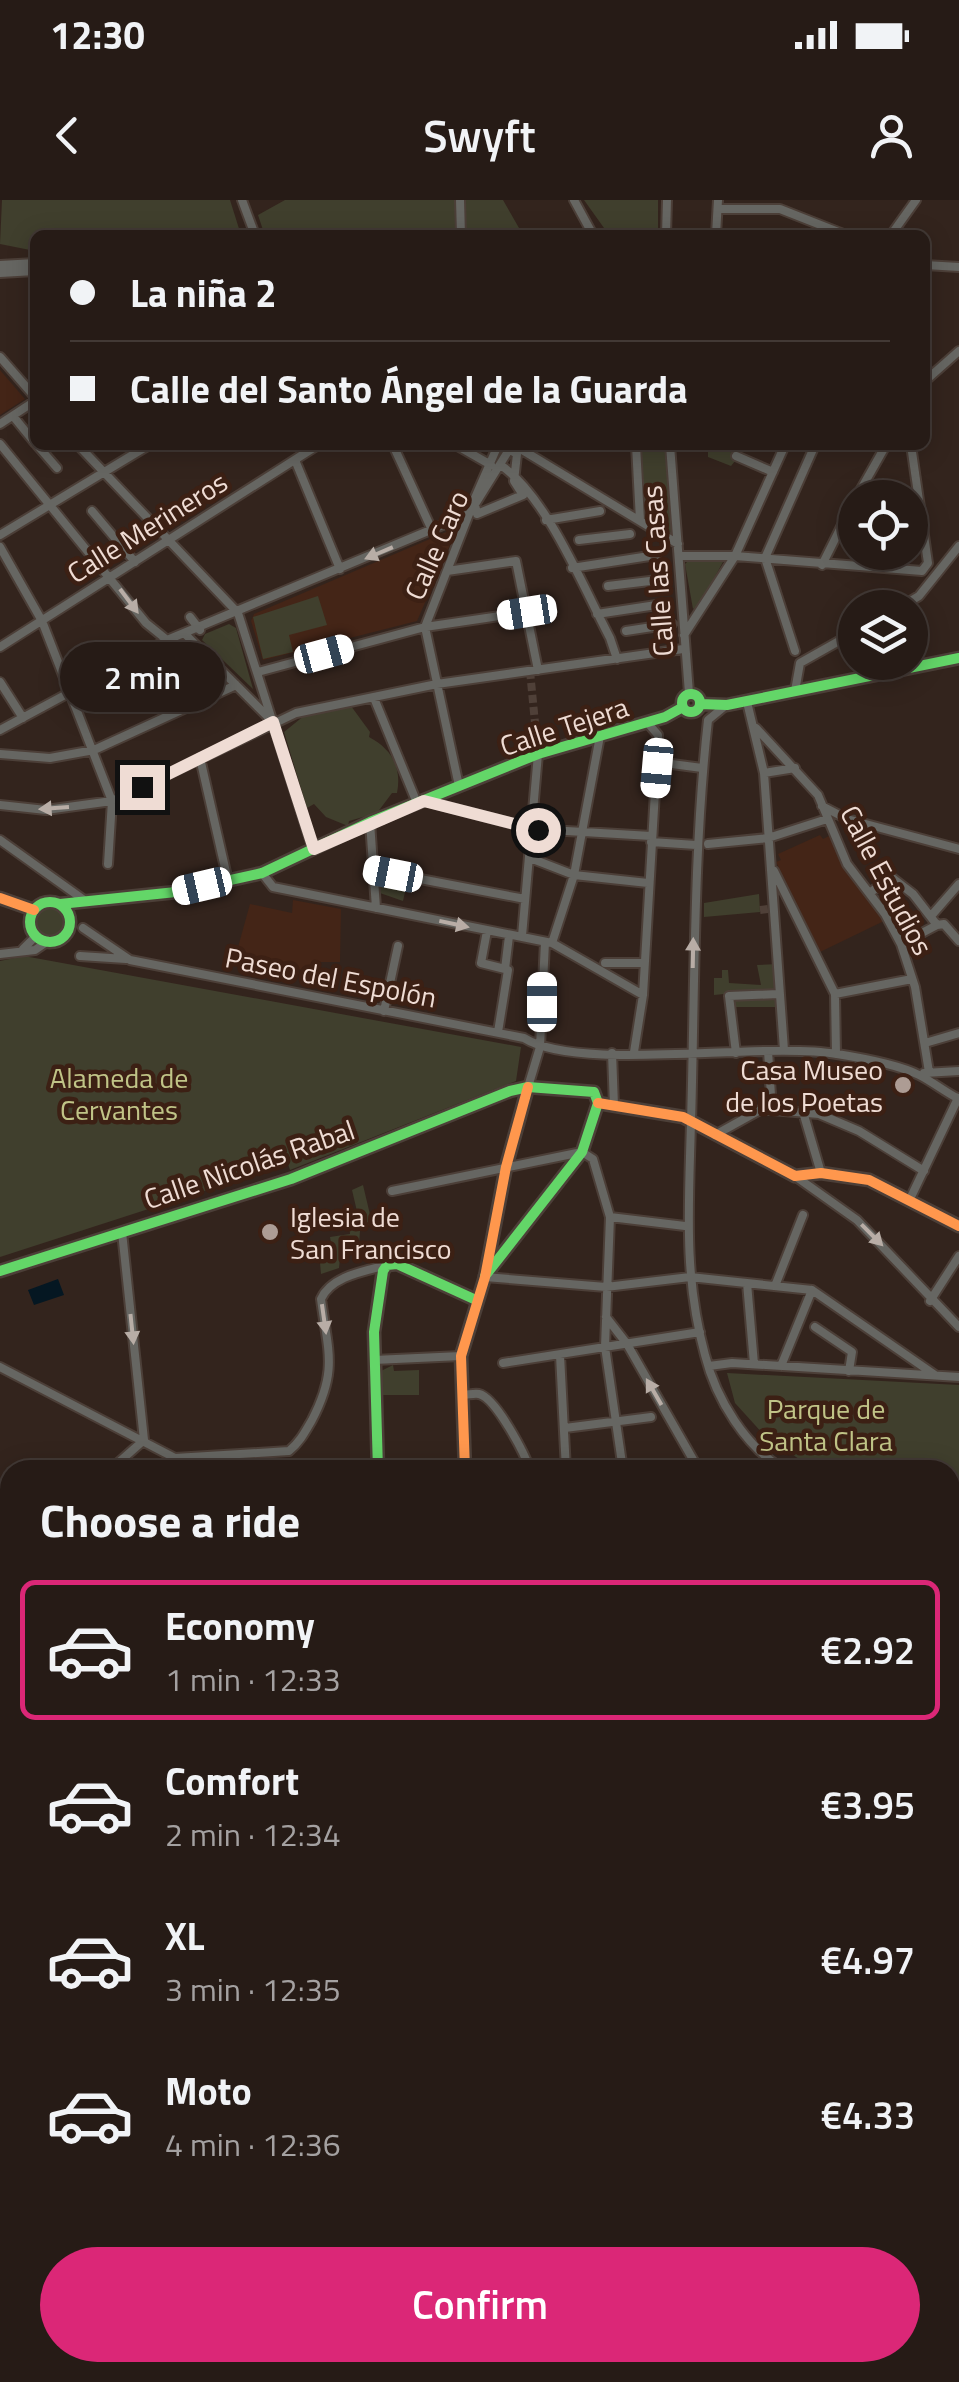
<!DOCTYPE html>
<meta charset="utf-8">
<style>
:root{--surface:#261b16;--page:#322823;--text:#f1f3f6;--muted:#a4a1a1;--line:#423935;--accent:#db2777}
body{margin:0;font-family:"Titillium Web",sans-serif;background:var(--page);color:var(--text);height:100vh;display:flex;flex-direction:column;font-size:38px;white-space:nowrap}
*{box-sizing:border-box;margin:0}
p{font-size:32px;color:var(--muted)}
.icon{flex:none;width:55px;height:55px;fill:none;stroke:currentColor;stroke-width:2;stroke-linecap:round;stroke-linejoin:round}
.map{position:relative;flex:1;overflow:hidden}
.panel{position:absolute;left:0px;top:1260px;width:960px;height:922px;display:flex;flex-direction:column;background:var(--surface);border-radius:30px 30px 0 0;box-shadow:0 5px 25px #0003,0 0 0 2px var(--line)}
.panel>*{flex:none}
.banner{position:absolute;left:30px;top:30px;width:900px;height:220px;border-radius:15px;box-shadow:0 5px 25px #0003,0 0 0 2px var(--line);display:grid;align-content:center;height:220px;padding:0 40px;background:var(--surface)}
.buttons{position:absolute;left:838px;top:280px;display:grid;gap:20px}
.buttons a{display:grid;place-items:center;width:90px;height:90px;border-radius:50%;background:var(--surface);box-shadow:0 5px 25px #0003,0 0 0 2px var(--line);font-size:50px}
.end{position:absolute;width:45px;height:45px;margin:-22px;border:12px solid #efdcd4;background:#111;box-shadow:0 0 0 5px #111}
.from{border-radius:50%}
.bubble{position:absolute;height:70px;border-radius:35px;background:var(--surface);box-shadow:0 5px 25px #0003,0 0 0 2px var(--line);font-size:32px;font-weight:600;line-height:70px;text-align:center}
.car{position:absolute;width:30px;height:60px;margin:-30px -15px;border-radius:12px;box-shadow:0 0 8px 2px #0007;background:linear-gradient(#fff 24%,#345 0 40%,#fff 0 76%,#345 0 86%,#fff 0)}
.banner b{display:flex;align-items:center;gap:35px;height:95px;font-size:38px}
.banner b+b{border-top:2px solid var(--line)}
.banner i{width:25px;height:25px;background:var(--text)}
ul{padding:0;list-style:none}
li{display:flex;align-items:center;gap:30px;height:140px;margin:0 20px 15px;padding:0 20px;border:5px solid transparent;border-radius:15px}
li div{flex:1}
li b{display:block;font-size:38px}
li em{font-style:normal;font-weight:600}
li.active{border-color:var(--accent)}
li>.icon{width:90px;height:90px;stroke-width:1.5}
h2{padding:0 40px;font-size:45px;line-height:120px}
.primary-button{display:flex;gap:20px;margin-top:auto;padding:20px 40px}
.primary-button a{flex:1;height:115px;border-radius:60px;background:var(--accent);color:#fff;font-size:40px;font-weight:600;line-height:115px;text-align:center}
.status{display:flex;justify-content:space-between;align-items:center;height:70px;padding:0 50px;background:var(--surface);direction:ltr}
.status svg{height:28px;fill:currentColor}
header{display:flex;justify-content:space-between;align-items:center;height:130px;padding:0 40px;background:var(--surface);font-size:45px;font-weight:600}
.map>svg:first-child{display:block}
.built{fill:#442517}
.green{fill:#403f2d}
.water{fill:#051722}
.lines{fill:none;stroke-linecap:round;stroke-linejoin:round}
.street-tunnel{stroke:#4f4038;stroke-width:8;stroke-dasharray:8 4;stroke-linecap:butt}
.street-casing{stroke:#4c3f38;stroke-width:12}
.fast-casing{stroke:#4c3f38;stroke-width:15}
.slow-casing{stroke:#4c3f38;stroke-width:15}
.street{stroke:#666662;stroke-width:8}
.fast{stroke:#63d668;stroke-width:10}
.slow{stroke:#ff974d;stroke-width:10}
.rail-casing{stroke:#635f59;stroke-width:6}
.rail{stroke:#3c2014;stroke-width:2.5;stroke-dasharray:8;stroke-linecap:butt}
.oneway{fill:#b8ada6}
.route{stroke:#efdcd4;stroke-width:12}
.poi-dot{fill:#ad9c94;stroke:#3c2014;stroke-width:4}
.labels{text-anchor:middle;dominant-baseline:central;stroke-width:9;stroke-linejoin:round;paint-order:stroke}
.street-label{font-size:28px;fill:#efdcd4;stroke:#3c2014}
.poi-label{font-size:28px;fill:#efdcd4;stroke:#3c2014;text-anchor:end}
.park-label{font-size:28px;fill:#c0c487;stroke:#3c2014}
</style>
<div class="status"><b>12:30</b><svg viewBox="0 0 49 12"><path d="M0 12V9h3v3zM5 12V6h3v6zM10 12V3h3v9zM15 12V0h3v12zM26 1h20v11H26zM47 4h2v5h-2z"/></svg></div>
<header><svg class="icon" aria-label="back" viewBox="0 0 24 24"><path d="M15 5l-7 7 7 7"/></svg>Swyft<svg class="icon" aria-label="person" viewBox="0 0 24 24"><circle cx="12" cy="8" r="4"/><path d="M4 21q1-7 8-7t8 7"/></svg></header>
<div class="map">
<svg width="959" height="2182" viewBox="0 0 959 2182">
<rect width="100%" height="100%" fill="#33241d"/>
<path class="built" d="M0 170 25 199 0 215Z
M458 327 417 421 263 460 251 421 254 414Z
M820 635 823 639 829 636 884 721 820 752 776 662 781 660 778 654Z
M293 700 341 709 340 762H321L320 773 235 758 250 704 292 713Z
M0 1670 10 1681V1882L0 1884Z
M10 1915V2061L0 2067V1919Z"/>
<path class="green" d="M230 0 241 35H35V51L0 44 2 0Z
M285 0H503L523 35 264 33 258 15Z
M584 0H658V34L609 35Z
M640 245H670L678 344 644 321Z
M708 245H748L731 266 708 257Z
M690 359 723 362 700 404 693 409 685 364Z
M318 396 327 425 289 435 293 452 263 459 253 417Z
M229 424 236 428 253 489 202 440 205 434Z
M351 506 370 532 369 537C392 549 402 568 397 593H392L377 613 349 621 348 626 326 617 314 604 307 608 284 532 305 515Z
M382 673 408 679 403 701 377 692Z
M759 694 760 712 704 717V703Z
M36 722a14 14 0 1 1 28 0a14 14 0 1 1-28 0Z
M24 756 521 847 516 881 290 970 288 964 0 1057V761Z
M779 764 782 807H728L724 794 714 795V778H722V770H728L729 783 761 785 757 765Z
M363 985 372 1023 360 1031 359 1044 341 1047 339 1068 321 1074 320 1063 334 1061 330 1037 350 1034 349 1024 359 1020 352 990Z
M393 1165 394 1171 419 1170V1195H379L381 1171Z
M727 1173 959 1185V1295L950 1293V1270H815L764 1235 735 1203Z
M287 1262 289 1270H175Z
M417 2172H592V2173L589 2182H415Z
M304 2173H367L363 2182H308Z
M633 2173V2172L735 2173 732 2182H630Z"/>
<path class="water" d="M58 1079 64 1095 34 1105 28 1090Z"/>
<g class="lines">
<path class="street-tunnel" d="M530 471 538 554
M760 710 768 709"/>
<defs>
<path id="street" d="M242 0 255 35
M460 0 461 35
M574 0 593 35
M718 9H780L846 35
M666 35 667 0
M716 35 718 0
M891 35 916 0
M0 65 35 63
M925 65 959 67
M0 73 35 71
M0 157 35 197
M925 181 959 151
M13 216 35 243
M0 224 35 201
M0 244 146 423 167 440
M37 245 57 268
M78 245 238 413 313 649
M393 245 432 330
M456 245 491 265
M498 245 474 300 477 314 523 295 514 281 517 254 502 245
M514 245 678 344
M636 245 640 320
M670 245 689 493
M736 256 773 272
M295 260 340 369
M502 266C548 299 583 387 610 438L617 459
M856 298 886 245
M92 311 135 362
M546 320 600 311
M0 335 149 245
M579 340 630 334
M0 347 42 421 112 601 108 664
M680 356H735L922 371 928 363 911 245
M822 365 855 299
M572 368 656 355
M447 371 516 361 538 470
M608 386 658 380
M899 408 919 396 959 346
M597 414 663 404
M190 417 200 430
M626 431 672 424
M185 434 270 519
M684 435 735 356 785 245
M0 447 318 245
M795 451 765 358 815 245
M258 472 425 427 527 412
M0 482 23 518
M795 491 800 463 855 432
M374 498 417 603
M747 502 764 573 784 850
M725 506 708 520C693 654 695 787 691 922 689 1003 683 1075 705 1155 716 1199 746 1248 785 1270
M756 528 818 595 847 664 885 714 901 744 915 787 929 872
M0 530 167 440 469 314
M0 554 50 558 94 550 236 485
M200 558 228 681
M657 562 702 568
M764 573 795 568
M459 586 425 427 469 314 512 245
M425 601 533 629 651 636
M0 605 46 610 112 601 296 513 437 484 683 449
M822 606 847 619 959 649
M370 622 376 708
M0 640 84 700
M651 642 696 645
M708 644 768 638 827 619
M530 658 574 675 648 683
M373 670 525 699
M774 671 835 794 836 854
M262 673 273 687 552 743 643 795
M871 692 891 677 913 694 937 725 901 744
M931 716 959 684
M937 725 944 724 959 741
M83 728 130 760 524 838C580 873 761 841 837 854 862 858 897 864 919 875 933 882 945 892 959 899
M487 731 481 763 505 769 509 736
M522 736 538 554
M552 743 574 675 600 536
M23 749 36 736
M0 754 35 750 48 741
M80 756 126 759
M605 763H644
M835 794 912 779
M384 811 398 746
M498 832 508 770 505 769
M925 843 959 833
M768 851 772 910 819 914 859 931 924 971
M634 852 643 795 657 558 658 535 647 522
M612 853 614 906
M736 853 729 796 778 794
M924 873 959 871
M528 887 540 847 545 742
M803 912 821 973
M715 935 760 910H772
M795 976 857 1020 959 1127
M392 991 582 952 593 959 610 1017 605 1147 623 1270
M910 999 958 898
M610 1017 685 1026
M122 1032 144 1240
M485 1077 606 1087 690 1077 812 1090 935 1175
M747 1083 754 1164
M775 1086 803 1015
M930 1101 959 1056
M606 1117 627 1144 699 1270
M815 1127 852 1152 849 1171
M560 1155 566 1270
M374 1160 461 1156
M503 1163 700 1132
M709 1166 732 1163 959 1177
M781 1166 812 1090
M0 1167 175 1258 289 1251C300 1242 305 1232 312 1220 338 1170 328 1152 321 1099 331 1076 365 1071 387 1065
M462 1195C468 1195 474 1193 479 1194 496 1198 525 1254 530 1270
M565 1228 651 1217
M623 1266 638 1264
M110 1270 144 1240
M754 1270 767 1260
M950 1302 959 1304
M0 1334 10 1345
M950 1367 959 1368
M0 1369 10 1360
M0 1427 10 1418
M950 1430 959 1431
M950 1460 959 1457
M0 1487 10 1478
M0 1547 10 1538
M950 1552 959 1548
M950 1606 959 1596
M950 1623 959 1619
M950 1633 959 1629
M0 2136 10 2131
M950 2168 959 2181
M66 2172 69 2182
M160 2172 162 2182
M284 2172 289 2182
M809 2172 815 2182
M3 2182 28 2172
M373 2182 376 2172
M394 2182 397 2172"/>
<path id="fast" d="M682 503a9 9 0 1 1 18 0a9 9 0 1 1-18 0Z
M700 504 727 505 959 458
M30 722a20 20 0 1 1 40 0a20 20 0 1 1-40 0Z
M60 704 176 692 262 673 370 622 538 554 665 517 683 507
M0 1071 291 979 510 891 528 887 594 892 598 903
M485 1076 582 952 598 903
M378 1270 374 1132 383 1071 387 1065 397 1064 476 1100
M0 1633 10 1643
M0 2074 10 2069"/>
<path id="slow" d="M0 698 34 710
M598 903 683 917 795 976 821 973 869 980 959 1026
M465 1270 461 1156 485 1077 506 967 528 887"/>
</defs>
<use href="#street" class="street-casing"/>
<use href="#fast" class="fast-casing"/>
<use href="#slow" class="slow-casing"/>
<use href="#street" class="street"/>
<use href="#fast" class="fast"/>
<use href="#slow" class="slow"/>
<defs>
<path id="rail" d="M0 2014 10 2009"/>
</defs>
<use href="#rail" class="rail-casing"/>
<use href="#rail" class="rail"/>
</g>
<defs><path id="oneway-solid" d="M-6-.8H1V-3.2L6.5 0L1 3.2V.8H-6Z" transform="scale(2.5)"/></defs>
<g class="oneway">
<use href="#oneway-solid" transform="translate(379 353) rotate(157)"/>
<use href="#oneway-solid" transform="translate(129 401) rotate(53)"/>
<use href="#oneway-solid" transform="translate(54 608) rotate(176)"/>
<use href="#oneway-solid" transform="translate(454 724) rotate(12)"/>
<use href="#oneway-solid" transform="translate(693 753) rotate(-89)"/>
<use href="#oneway-solid" transform="translate(872 1035) rotate(45)"/>
<use href="#oneway-solid" transform="translate(324 1119) rotate(82)"/>
<use href="#oneway-solid" transform="translate(132 1129) rotate(84)"/>
<use href="#oneway-solid" transform="translate(654 1192) rotate(-120)"/>
</g>
<g class="lines">
<path class="route" d="M142 587 273 522 314 649 424 601 538 630"/>
</g>
<g class="poi-dot">
<circle cx="903" cy="885" r="10"/>
<circle cx="270" cy="1032" r="10"/>
</g>
<g class="labels">
<g class="street-label">
<text transform="translate(147 327) rotate(-32)">Calle Merineros</text>
<text transform="translate(436 345) rotate(-66)">Calle Caro</text>
<text transform="translate(657 371) rotate(-94)">Calle las Casas</text>
<text transform="translate(564 526) rotate(-18)">Calle Tejera</text>
<text transform="translate(887 680) rotate(62)">Calle Estudios</text>
<text transform="translate(331 777) rotate(11)">Paseo del Espolón</text>
<text transform="translate(249 964) rotate(-19)">Calle Nicolás Rabal</text>
</g>
<g class="poi-label">
<text x="883" y="869">Casa Museo<tspan x="883" dy="32">de los Poetas</tspan></text>
<text x="290" y="1016" text-anchor="start">Iglesia de<tspan x="290" dy="32">San Francisco</tspan></text>
</g>
<g class="park-label">
<text x="119" y="877">Alameda de<tspan x="119" dy="32">Cervantes</tspan></text>
<text x="826" y="1208">Parque de<tspan x="826" dy="32">Santa Clara</tspan></text>
</g>
</g>
</svg>
<div class="buttons">
<a><svg class="icon" aria-label="locate" viewBox="0 0 24 24"><circle cx="12" cy="12" r="6"/><path d="M12 2v4M12 18v4M2 12h4M18 12h4"/></svg></a>
<a><svg class="icon" aria-label="layers" viewBox="0 0 24 24"><path d="M12 4l9 5-9 5-9-5zM3 14l9 5 9-5"/></svg></a>
</div>
<i class="end from" style="left:538px;top:630px"></i>
<i class="end" style="left:142px;top:587px"></i>
<div class="bubble" style="left:60px;top:442px;width:165px">2 min</div>
<i class="car" style="left:527px;top:412px;rotate:261deg"></i>
<i class="car" style="left:324px;top:454px;rotate:75deg"></i>
<i class="car" style="left:657px;top:568px;rotate:185deg"></i>
<i class="car" style="left:393px;top:674px;rotate:281deg"></i>
<i class="car" style="left:202px;top:686px;rotate:257deg"></i>
<i class="car" style="left:542px;top:802px;rotate:0deg"></i>
<div class="banner">
<b><i class="from"></i>La niña 2</b>
<b><i></i>Calle del Santo Ángel de la Guarda</b>
</div>
<section class="panel">
<h2>Choose a ride</h2>
<ul>
<li class="active"><svg class="icon" aria-label="car" viewBox="0 0 24 24"><path d="M5 17H2v-5l4-1 3-4h7l3 4 3 1v5h-3M9 17h6M6 11h13"/><circle cx="7" cy="17" r="2"/><circle cx="17" cy="17" r="2"/></svg><div><b>Economy</b><p>1 min · 12:33</p></div><em>€2.92</em></li>
<li><svg class="icon" aria-label="car" viewBox="0 0 24 24"><path d="M5 17H2v-5l4-1 3-4h7l3 4 3 1v5h-3M9 17h6M6 11h13"/><circle cx="7" cy="17" r="2"/><circle cx="17" cy="17" r="2"/></svg><div><b>Comfort</b><p>2 min · 12:34</p></div><em>€3.95</em></li>
<li><svg class="icon" aria-label="car" viewBox="0 0 24 24"><path d="M5 17H2v-5l4-1 3-4h7l3 4 3 1v5h-3M9 17h6M6 11h13"/><circle cx="7" cy="17" r="2"/><circle cx="17" cy="17" r="2"/></svg><div><b>XL</b><p>3 min · 12:35</p></div><em>€4.97</em></li>
<li><svg class="icon" aria-label="car" viewBox="0 0 24 24"><path d="M5 17H2v-5l4-1 3-4h7l3 4 3 1v5h-3M9 17h6M6 11h13"/><circle cx="7" cy="17" r="2"/><circle cx="17" cy="17" r="2"/></svg><div><b>Moto</b><p>4 min · 12:36</p></div><em>€4.33</em></li>
</ul>
<div class="primary-button"><a>Confirm</a></div>
</section>
</div>
